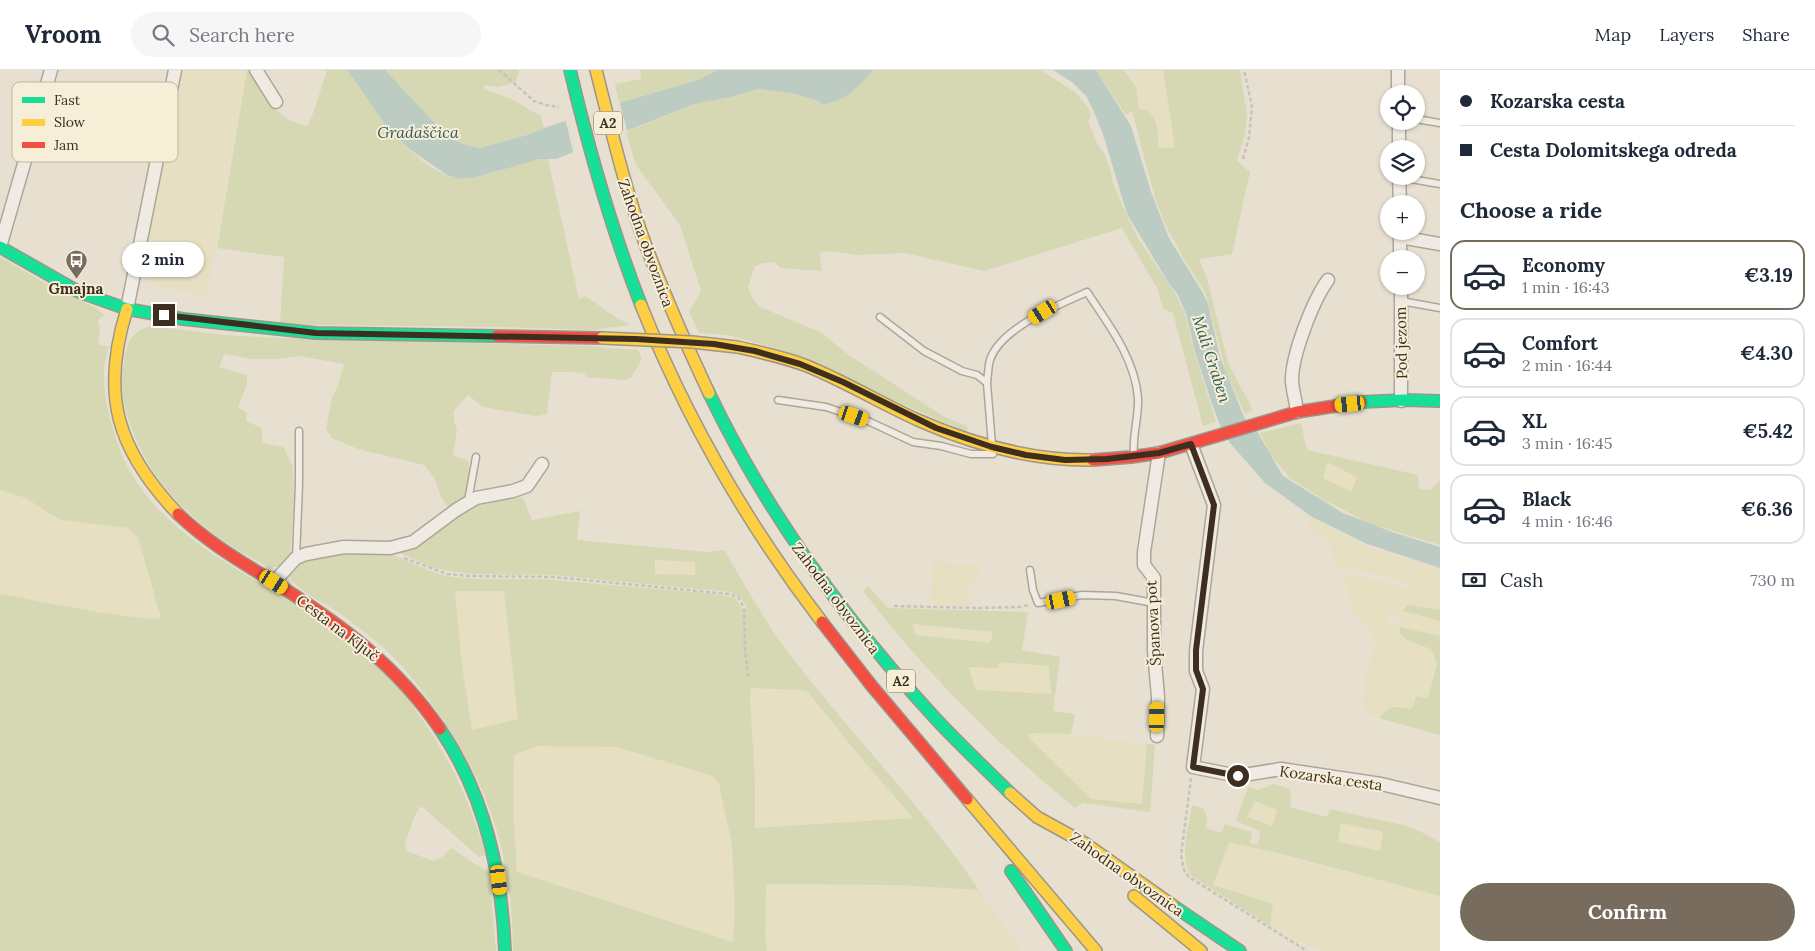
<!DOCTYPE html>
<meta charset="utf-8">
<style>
:root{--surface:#fff;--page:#f6f6f7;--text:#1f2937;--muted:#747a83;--line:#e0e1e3;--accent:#786c5e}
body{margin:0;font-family:Lora,serif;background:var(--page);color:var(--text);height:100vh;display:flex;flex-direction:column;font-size:19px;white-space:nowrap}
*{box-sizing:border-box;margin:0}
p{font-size:16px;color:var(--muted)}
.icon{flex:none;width:28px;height:28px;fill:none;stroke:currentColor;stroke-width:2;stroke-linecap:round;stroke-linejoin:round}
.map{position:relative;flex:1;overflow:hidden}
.drawer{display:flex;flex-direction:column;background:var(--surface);width:375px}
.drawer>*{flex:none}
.banner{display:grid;align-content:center;height:110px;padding:0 20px;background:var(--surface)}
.tools{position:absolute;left:1380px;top:15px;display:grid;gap:10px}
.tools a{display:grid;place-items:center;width:45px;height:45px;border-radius:50%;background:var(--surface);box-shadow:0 1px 4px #0004;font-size:25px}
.end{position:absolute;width:22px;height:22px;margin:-11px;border:6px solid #3d2e20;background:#fff;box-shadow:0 0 0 2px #fff}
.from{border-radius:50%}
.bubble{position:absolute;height:35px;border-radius:18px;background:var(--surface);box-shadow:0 1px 4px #0004;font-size:16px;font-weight:800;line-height:35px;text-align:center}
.car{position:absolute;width:15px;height:30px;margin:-15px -8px;border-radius:6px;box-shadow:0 0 4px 1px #0007;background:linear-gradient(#f5c518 24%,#345 0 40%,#f5c518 0 76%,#345 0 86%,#f5c518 0)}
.banner b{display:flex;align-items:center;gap:18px;height:48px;font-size:19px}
.banner b+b{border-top:1px solid var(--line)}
.banner i{width:12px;height:12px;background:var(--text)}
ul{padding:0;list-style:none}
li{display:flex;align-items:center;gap:15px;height:70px;margin:0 10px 8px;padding:0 10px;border:2px solid var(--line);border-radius:15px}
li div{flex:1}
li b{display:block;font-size:19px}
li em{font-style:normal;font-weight:800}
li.on{border-color:var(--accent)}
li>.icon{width:45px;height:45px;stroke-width:1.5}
h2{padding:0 20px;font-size:22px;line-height:60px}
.pay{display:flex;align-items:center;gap:12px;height:55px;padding:0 20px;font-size:19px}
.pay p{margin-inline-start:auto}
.primary-button{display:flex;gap:10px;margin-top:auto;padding:10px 20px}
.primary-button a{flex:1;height:58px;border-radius:30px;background:var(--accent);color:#fff;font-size:20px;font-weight:800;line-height:58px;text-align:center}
header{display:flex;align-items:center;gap:30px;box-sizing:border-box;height:70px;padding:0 25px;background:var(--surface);border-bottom:1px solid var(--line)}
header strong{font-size:24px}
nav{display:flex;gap:28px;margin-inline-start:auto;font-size:18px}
.search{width:350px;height:45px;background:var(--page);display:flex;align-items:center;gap:12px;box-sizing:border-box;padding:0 18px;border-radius:28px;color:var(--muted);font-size:19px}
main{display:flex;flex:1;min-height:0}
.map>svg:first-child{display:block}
.farmland{fill:#e6dfc2;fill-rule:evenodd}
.green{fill:#d6d7b3;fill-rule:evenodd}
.water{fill:#bcccc2}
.pier{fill:#e7e0d1}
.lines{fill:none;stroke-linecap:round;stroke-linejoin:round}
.lane-casing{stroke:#ada599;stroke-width:9}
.street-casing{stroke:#ada599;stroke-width:15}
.fast-casing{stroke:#9c958a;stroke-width:14}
.slow-casing{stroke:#9c958a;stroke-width:14}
.jam-casing{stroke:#9c958a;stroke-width:14}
.path{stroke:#c8c2b9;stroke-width:2.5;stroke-dasharray:4 2.5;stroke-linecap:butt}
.lane{stroke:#efebe3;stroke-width:6}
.street{stroke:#efebe3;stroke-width:12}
.fast{stroke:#16e098;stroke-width:11}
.slow{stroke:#ffcf43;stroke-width:11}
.jam{stroke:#f24e42;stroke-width:11}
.slow-bridge-casing{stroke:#9c958a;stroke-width:14;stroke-linecap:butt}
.slow-bridge{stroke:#ffcf43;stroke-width:11}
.route{stroke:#3d2e20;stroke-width:6}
.labels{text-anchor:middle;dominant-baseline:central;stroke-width:4;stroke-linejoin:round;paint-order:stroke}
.shield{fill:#f7eed8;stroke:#756857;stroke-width:1}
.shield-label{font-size:14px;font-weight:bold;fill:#3d2e20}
.street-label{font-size:15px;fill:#3d2e20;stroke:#f7eed8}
.poi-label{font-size:15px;font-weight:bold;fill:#3d2e20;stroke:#f7eed8}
.water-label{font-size:16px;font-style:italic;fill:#2f5d5a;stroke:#f7eed8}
.key{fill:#f7eed8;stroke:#bfb4a1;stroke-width:1}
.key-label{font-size:14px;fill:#3d2e20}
</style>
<header>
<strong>Vroom</strong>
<div class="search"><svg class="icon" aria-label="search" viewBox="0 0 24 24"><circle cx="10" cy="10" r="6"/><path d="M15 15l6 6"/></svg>Search here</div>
<nav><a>Map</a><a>Layers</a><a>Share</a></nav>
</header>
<main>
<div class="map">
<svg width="1440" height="881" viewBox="0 0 1440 881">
<rect width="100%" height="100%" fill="#e7e0d1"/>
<path class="farmland" d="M178 0H247L207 224 200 225 149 215 158 173 141 162Z
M1133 0H1163L1175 77 1159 79 1157 54 1152 44 1139 39Z
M1327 392 1358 407 1352 422 1323 408Z
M0 420 26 428 47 442 63 450 128 458 138 467 161 548 150 549 102 543 0 524Z
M1308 445 1366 476 1440 499V540L1407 535 1404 541 1440 551V566L1399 558 1409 571 1431 579 1437 594 1428 629 1414 635 1410 639 1397 636 1387 639 1379 648 1364 644 1362 629 1366 605 1375 572 1366 554 1350 540 1351 530 1343 506 1355 505 1412 519 1414 516 1392 508 1361 501 1337 500 1328 471 1309 460ZM1390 543 1401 545 1399 557 1388 554Z
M655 489 695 492V505L655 504Z
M932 492 979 494 978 511 970 512 969 536 930 534Z
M455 520 504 521 519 649 472 660 462 596Z
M912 554 993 562 990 573 916 565Z
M1000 592 1049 596 1051 624 976 621 968 597 998 598Z
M751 618 806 620 862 689 913 748 755 758 750 628Z
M1028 663 1071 664 1147 674 1143 734 1091 730 1028 667Z
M537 676 617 677 713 706 719 714 732 775 735 839 733 872 517 802 513 738 514 685Z
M1255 731 1277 740 1272 757 1247 747Z
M1341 753 1384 763 1380 781 1338 772Z
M1229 772 1440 826V881H1328L1300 873 1270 856 1272 834 1213 815Z
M766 814 898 815 979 820 1022 881H767L765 867Z"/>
<path class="green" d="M247 0H251C266 27 274 49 307 56L314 41 327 0H347C372 36 414 101 460 109 464 109 470 108 475 107 500 104 522 88 548 89L579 229 585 226C600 235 614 248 630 255L591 260 502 257 319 255 280 253 284 187 217 178Z
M385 0H519L516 12 499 17 484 15V18C493 23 502 25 511 29 521 33 529 41 540 45L544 58 527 65 480 78 462 74 446 65Z
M640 0H718L698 10 619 33 615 14 641 9Z
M873 0H1040L1075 22 1089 39 1091 46 1088 51 1097 73 1105 85 1111 102 1113 113 1127 146 1138 168 1176 225 1185 244 1194 281 1216 352 1203 356 1173 243 1163 239 1157 218 1122 158 984 201 905 183 856 185 829 181 820 183 822 201 781 198 774 192 763 193 755 196 748 217 752 228 760 237 820 262 849 285 943 346 968 357 966 362 774 278 728 265 699 263 689 242 701 221 680 155 636 95 626 62 694 34 731 27 758 19 791 23 816 30 853 22Z
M1096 0H1124L1136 17 1139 39C1160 39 1157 65 1159 79L1175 77 1163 0H1240L1247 44 1245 64 1237 91 1250 102 1232 184 1199 189 1207 208 1228 293 1253 340 1245 344 1226 302 1205 222 1185 191 1164 152 1155 128 1132 41 1126 45Z
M0 187 45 213 96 238 104 245 98 250 100 258 98 272 101 275 109 276C107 283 105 291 104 298 103 320 108 345 115 365 118 373 120 382 124 390 158 461 234 496 297 536 333 558 369 585 397 616 407 626 414 638 422 649 452 692 471 735 486 785L479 787 421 736 415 745 405 774 407 781 433 791 442 787 451 778 481 798 489 801 496 881H0V524L102 543 150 549 161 548 138 467 128 458 121 457 62 450 47 442 26 428 0 420Z
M151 256 224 265 279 268 587 276 638 280 642 289 631 308 625 310 586 307 585 304 572 302H552L547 344 535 346 483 337 468 325 454 341V351L457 360 453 385 468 391C471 403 468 415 465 427L449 438 441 427 434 407 424 395 358 379 332 368 326 359 332 327 338 316 344 294 300 286 274 289H253L224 284 219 297 247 305V314L238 337 247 343 246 351 262 358V373L283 377 293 397 294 427 290 488 285 495 270 498C210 467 158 427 133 362 124 340 119 315 124 292 127 273 131 261 151 256Z
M1301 353 1307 380 1418 405 1419 419 1430 420 1440 410V475L1371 454 1322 429 1290 408 1271 385 1260 363ZM1327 392 1357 407 1352 422 1323 408Z
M517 428H523L532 450 580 441 577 470 707 482 724 480C746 516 765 553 791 586 852 665 923 737 979 820L898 815 766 814 765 867 767 881H513C512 789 494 727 443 650 422 619 400 590 371 567 360 558 349 550 338 542 324 533 296 520 289 506L290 501 300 493 318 487 342 483H388L438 504 452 507 476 509H542L714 524 735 528 743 540 747 539C744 529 740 526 730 522L553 505 471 504 448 501 431 497 398 482 467 438 489 431ZM655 490 695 492V505L655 504ZM455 521H504L518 649 472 660 462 596ZM751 618 806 620 862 689 913 748 755 758V713L750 628ZM537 676 617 677 713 706 719 714 732 775 735 839 733 872 517 802 513 738 514 685Z
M868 516 888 538 1028 542 1022 580 1060 587 1053 641 1075 644 1071 664 1029 663 1028 667 1091 729 1142 734 1147 674 1155 675 1150 742 1083 733 1075 738C997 674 924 601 863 521ZM912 554 993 562 990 573 916 565ZM1000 592 1049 596 1051 624 976 620 968 597 998 598Z
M1407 535 1440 540V551L1403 541Z
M1399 557 1440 566V665L1379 648C1390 635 1395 636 1410 639L1414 635 1416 626 1428 628 1437 594 1431 579 1409 571 1401 565Z
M1274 714 1290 719 1291 727 1290 737 1327 747 1330 739 1407 756 1421 762 1440 772V826L1293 787 1229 772 1213 815 1273 834 1270 856 1192 806C1178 792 1189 754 1192 735L1203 738 1207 747 1206 758 1221 763 1225 754 1252 762 1250 773 1258 775 1260 761 1236 751 1248 717 1258 720ZM1255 731 1277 740 1272 756 1247 747ZM1341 753 1383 762 1380 781 1338 772Z"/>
<path class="water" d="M347 0H385L446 65 462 74 480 78 527 65 544 58 619 33 698 10 718 0H873C855 21 851 26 824 35L816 30 791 23 758 19 731 27 694 34 556 89H539L477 107 460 109 447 105 408 78 385 54Z
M1053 0H1096L1131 56 1151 122 1169 168 1203 223 1208 234 1220 287 1244 347 1258 363 1283 406 1343 443 1392 462 1440 477V498L1367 474 1312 447 1265 413 1230 373 1220 355 1213 337 1195 282 1186 244 1178 225 1168 212 1127 144 1103 64 1093 40 1086 26 1073 13Z"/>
<path class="pier" d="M619 30 628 64 574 85 565 48Z"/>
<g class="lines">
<defs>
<path id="lane" d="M1416 49 1440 53
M1399 107 1440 114
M1401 231 1440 238
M880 247 924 281 962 301 977 305 987 313 992 375
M987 313C988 306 988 297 990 290 1000 258 1059 235 1087 222 1108 254 1135 288 1138 328 1139 347 1132 366 1134 385
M778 330 826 337 868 351 913 372 941 376 971 384H993
M468 431 476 387
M296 488 299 414V361
M1030 500 1033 520 1038 533 1082 525 1116 526 1154 533"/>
<path id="street" d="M256 0 276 32
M1398 0V24
M1399 51V79
M1399 106 1400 134
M1400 161V189
M1400 167 1440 174
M0 177 51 0
M1401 216V331
M127 239 175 0
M1297 342C1296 332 1293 322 1292 312 1291 287 1313 230 1328 210
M1191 374 1214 435 1196 581V601L1203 619 1193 697 1238 706 1281 699 1381 714 1440 728
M274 512 296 488 306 484 344 477 390 478 413 472 456 440 476 428 513 421 527 416 542 394
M1157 666 1158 627 1154 581V508L1144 495V482L1159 383"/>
<path id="fast" d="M570 0C589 80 611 158 641 235
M0 177 79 222 127 239 183 249 316 263 497 266
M709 323C766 442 846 551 935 648 959 674 985 698 1010 723
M1361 332 1404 330 1440 331
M440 659C485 725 502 803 505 881
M1011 801 1066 881
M1172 835 1240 881"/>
<path id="slow" d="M596 0C611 59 625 119 646 176 665 226 686 274 709 323
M641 235C686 348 748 455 822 552
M127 239C100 325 117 380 178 444
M737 277C760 282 784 287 807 296 846 312 882 334 920 351 975 375 1033 391 1093 390
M1010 723 1037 747 1086 774 1172 835
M967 729 1096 881
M1134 826 1201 881"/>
<path id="jam" d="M497 266 602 268
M1093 390 1131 387 1159 383 1297 342 1361 332
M178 444C208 473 245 494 280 516 344 557 397 596 440 659
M822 552 871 615 967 729"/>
</defs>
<use href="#lane" class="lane-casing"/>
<use href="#street" class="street-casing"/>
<use href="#fast" class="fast-casing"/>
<use href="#slow" class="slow-casing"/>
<use href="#jam" class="jam-casing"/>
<path class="path" d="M499 0 534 31 546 35 559 37
M1243 89 1249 68 1252 36 1244 0
M404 488 447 504 470 506 554 507 729 524 738 527 744 538 745 578 748 606
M894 536 978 538 1020 537 1029 535
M1191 708 1181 785 1184 800 1189 807 1307 881"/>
<use href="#lane" class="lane"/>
<use href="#street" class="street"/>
<use href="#fast" class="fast"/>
<use href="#slow" class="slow"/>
<use href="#jam" class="jam"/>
<defs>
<path id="slow-bridge" d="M602 268 692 272 737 277"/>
</defs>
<use href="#slow-bridge" class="slow-bridge-casing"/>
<use href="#slow-bridge" class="slow-bridge"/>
</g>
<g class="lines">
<path class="route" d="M164 245 316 263 636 269 714 274 755 281 800 294 843 312 936 358 992 377 1026 385 1065 390 1107 389 1159 383 1191 374 1214 435 1196 580V600L1203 619 1193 697 1238 706"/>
</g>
<defs>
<symbol id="bus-pin" viewBox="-11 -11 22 30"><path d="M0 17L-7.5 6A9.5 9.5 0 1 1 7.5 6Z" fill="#786c5e" stroke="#f7eed8"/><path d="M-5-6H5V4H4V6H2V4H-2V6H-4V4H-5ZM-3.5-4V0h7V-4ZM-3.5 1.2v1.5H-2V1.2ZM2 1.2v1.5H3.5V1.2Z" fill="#fff"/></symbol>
</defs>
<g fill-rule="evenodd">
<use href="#bus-pin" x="64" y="178" width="25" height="34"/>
</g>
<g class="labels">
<g class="shield">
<rect x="594" y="41.5" width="28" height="23" rx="4"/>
<rect x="887" y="599.5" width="28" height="23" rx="4"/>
</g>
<g class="shield-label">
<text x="608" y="53">A2</text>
<text x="901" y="611">A2</text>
</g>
<g class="street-label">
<text transform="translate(646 173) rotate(70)">Zahodna obvoznica</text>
<text transform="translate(1401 273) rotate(-91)">Pod jezom</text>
<text transform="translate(836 528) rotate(53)">Zahodna obvoznica</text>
<text transform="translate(1153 553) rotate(-93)">Španova pot</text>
<text transform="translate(338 558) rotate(37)">Cesta na Ključ</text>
<text transform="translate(1331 708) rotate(8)">Kozarska cesta</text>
<text transform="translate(1127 804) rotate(35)">Zahodna obvoznica</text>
</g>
<g class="poi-label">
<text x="76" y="218">Gmajna</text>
</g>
<g class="water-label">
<text x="418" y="62">Gradaščica</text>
<text transform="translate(1212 289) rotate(72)">Mali Graben</text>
</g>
</g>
<rect x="12" y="12" width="166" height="80" rx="8" class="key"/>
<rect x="22" y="27" width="23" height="6" fill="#16e098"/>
<rect x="22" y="49" width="23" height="7" fill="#ffcf43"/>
<rect x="22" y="72" width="23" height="6" fill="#f24e42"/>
<g class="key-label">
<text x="54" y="35">Fast</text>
<text x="54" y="57">Slow</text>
<text x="54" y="80">Jam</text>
</g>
</svg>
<div class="tools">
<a><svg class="icon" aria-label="locate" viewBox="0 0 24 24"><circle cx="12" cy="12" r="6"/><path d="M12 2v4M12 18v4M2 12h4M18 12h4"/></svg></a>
<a><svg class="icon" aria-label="layers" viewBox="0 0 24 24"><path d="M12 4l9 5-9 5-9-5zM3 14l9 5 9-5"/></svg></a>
<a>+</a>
<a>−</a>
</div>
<i class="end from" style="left:1238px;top:706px"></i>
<i class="end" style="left:164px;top:245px"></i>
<div class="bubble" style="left:122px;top:172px;width:82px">2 min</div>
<i class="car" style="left:1043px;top:242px;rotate:238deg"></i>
<i class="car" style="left:1350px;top:334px;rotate:264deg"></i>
<i class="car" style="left:854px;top:346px;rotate:109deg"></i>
<i class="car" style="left:274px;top:512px;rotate:122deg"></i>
<i class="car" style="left:1061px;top:530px;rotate:78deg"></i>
<i class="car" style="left:1157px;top:647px;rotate:1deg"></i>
<i class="car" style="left:499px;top:810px;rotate:173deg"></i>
</div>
<section class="drawer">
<div class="banner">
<b><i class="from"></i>Kozarska cesta</b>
<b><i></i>Cesta Dolomitskega odreda</b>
</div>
<h2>Choose a ride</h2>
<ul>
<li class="on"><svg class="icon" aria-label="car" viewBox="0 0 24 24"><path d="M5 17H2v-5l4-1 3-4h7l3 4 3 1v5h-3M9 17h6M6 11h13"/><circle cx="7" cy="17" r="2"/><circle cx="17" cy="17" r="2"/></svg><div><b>Economy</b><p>1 min · 16:43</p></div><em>€3.19</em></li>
<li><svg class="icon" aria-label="car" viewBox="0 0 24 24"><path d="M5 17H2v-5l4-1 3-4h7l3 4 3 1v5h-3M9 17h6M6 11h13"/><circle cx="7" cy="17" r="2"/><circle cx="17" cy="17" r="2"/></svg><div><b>Comfort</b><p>2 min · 16:44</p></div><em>€4.30</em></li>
<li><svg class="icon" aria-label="car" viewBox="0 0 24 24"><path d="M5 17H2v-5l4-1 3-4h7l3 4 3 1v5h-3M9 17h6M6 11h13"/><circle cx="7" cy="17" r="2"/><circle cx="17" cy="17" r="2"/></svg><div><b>XL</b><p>3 min · 16:45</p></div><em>€5.42</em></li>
<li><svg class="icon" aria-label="car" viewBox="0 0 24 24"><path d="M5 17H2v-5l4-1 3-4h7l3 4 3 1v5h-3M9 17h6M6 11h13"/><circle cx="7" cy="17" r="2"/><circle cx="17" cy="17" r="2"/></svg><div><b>Black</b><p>4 min · 16:46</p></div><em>€6.36</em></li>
</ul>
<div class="pay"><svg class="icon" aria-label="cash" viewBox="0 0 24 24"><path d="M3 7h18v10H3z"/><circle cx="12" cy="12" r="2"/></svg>Cash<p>730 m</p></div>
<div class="primary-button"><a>Confirm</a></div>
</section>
</main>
